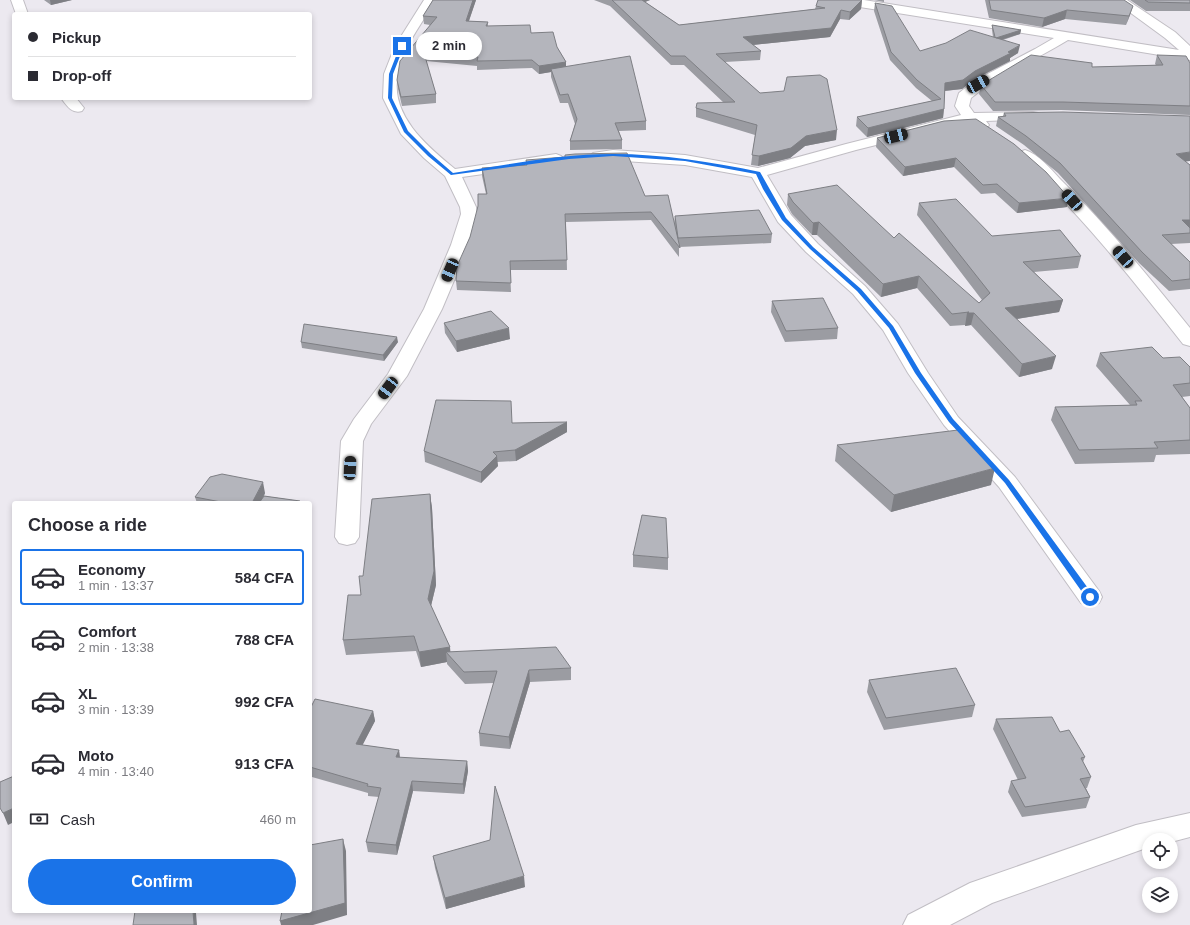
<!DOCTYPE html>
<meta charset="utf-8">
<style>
:root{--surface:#fff;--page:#f2f2f3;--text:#2b2b33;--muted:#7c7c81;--line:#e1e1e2;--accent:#1a73e8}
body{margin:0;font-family:Helvetica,sans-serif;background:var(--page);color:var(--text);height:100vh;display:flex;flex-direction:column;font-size:15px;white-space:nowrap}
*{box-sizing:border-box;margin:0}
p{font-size:13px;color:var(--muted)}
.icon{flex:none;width:22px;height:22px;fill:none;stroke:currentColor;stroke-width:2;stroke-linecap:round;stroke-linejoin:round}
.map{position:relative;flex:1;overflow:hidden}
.drawer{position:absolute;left:12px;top:501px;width:300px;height:412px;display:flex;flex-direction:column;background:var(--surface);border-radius:4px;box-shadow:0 2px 6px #0003}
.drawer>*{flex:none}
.top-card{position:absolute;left:12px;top:12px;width:300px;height:88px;border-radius:4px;box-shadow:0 2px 6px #0003;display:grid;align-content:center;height:88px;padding:0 16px;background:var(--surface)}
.tools{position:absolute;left:1142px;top:833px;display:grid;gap:8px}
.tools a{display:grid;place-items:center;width:36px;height:36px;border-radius:50%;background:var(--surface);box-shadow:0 2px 6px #0003;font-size:20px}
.end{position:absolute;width:18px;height:18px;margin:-9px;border:5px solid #1a73e8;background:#fff;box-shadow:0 0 0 2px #fff}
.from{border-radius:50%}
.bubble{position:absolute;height:28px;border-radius:14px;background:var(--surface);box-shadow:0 2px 6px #0003;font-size:13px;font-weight:700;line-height:28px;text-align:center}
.car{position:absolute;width:12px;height:24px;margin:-12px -6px;border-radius:5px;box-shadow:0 0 3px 1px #0007;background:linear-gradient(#222 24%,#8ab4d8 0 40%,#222 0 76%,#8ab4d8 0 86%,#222 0)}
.top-card b{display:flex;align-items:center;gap:14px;height:38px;font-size:15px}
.top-card b+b{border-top:1px solid var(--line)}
.top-card i{width:10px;height:10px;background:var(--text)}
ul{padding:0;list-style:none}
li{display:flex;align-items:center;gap:12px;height:56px;margin:0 8px 6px;padding:0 8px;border:2px solid transparent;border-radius:4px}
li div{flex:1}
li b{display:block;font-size:15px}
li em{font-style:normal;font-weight:700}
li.active{border-color:var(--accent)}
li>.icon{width:36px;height:36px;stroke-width:1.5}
h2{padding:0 16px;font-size:18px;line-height:48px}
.pay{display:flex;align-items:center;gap:10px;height:44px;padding:0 16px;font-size:15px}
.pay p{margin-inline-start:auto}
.cta{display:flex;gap:8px;margin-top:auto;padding:8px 16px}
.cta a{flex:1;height:46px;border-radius:24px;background:var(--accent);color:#fff;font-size:16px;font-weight:700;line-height:46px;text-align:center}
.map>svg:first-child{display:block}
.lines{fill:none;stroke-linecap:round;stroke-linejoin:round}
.street-casing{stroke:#c1bec4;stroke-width:2}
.street{fill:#fff;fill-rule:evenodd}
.wall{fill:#9b9ca2}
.shaded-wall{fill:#7e7f84}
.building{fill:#b4b5bc;stroke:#7e7f84}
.route{fill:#1a73e8}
</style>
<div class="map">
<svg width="1190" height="925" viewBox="0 0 1190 925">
<rect width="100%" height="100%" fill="#ece9f0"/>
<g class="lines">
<defs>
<path id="street" d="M11 0H23L28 14H16Z
M424 0H436C422 23 403 47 398 74 389 115 427 146 455 169L556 154 561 156 564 159 561 162 556 164 462 177 476 207 477 214 469 245 442 309 407 376 371 424 363 441 359 537 355 543 347 545 339 543 335 537 341 441 354 419 388 374 424 309 451 245 461 214 460 207 445 176 424 158 401 134 383 98 384 74 395 46Z
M835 0H864L1179 50 1165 38 1113 0H1127L1175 32 1190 46V60L1068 40C1036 60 1000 74 971 98L969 106 974 113 1033 112 1038 113 1040 116 1038 119 986 121 989 125 987 128C979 130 974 127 968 122L856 150 767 175 791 215 818 244 865 286 898 324 928 373 958 417 1015 477 1099 591 1102 597 1099 603 1090 606 1081 603 999 487 944 425 908 373 883 330 853 294 806 252 778 222 752 177 685 165 593 159 590 156 593 153 613 150 685 155 758 168 846 144 961 115 955 106 959 93 974 81 1035 49 1054 38 841 4 837 3Z
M61 98H76L84 108 82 111C72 114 67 106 61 98Z
M1025 150C1038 154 1051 169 1060 179 1107 225 1148 276 1190 328V346L1183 344C1132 279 1081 214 1020 158L1017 155 1020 152Z
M1190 813V837L1171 842V840H1149V847L992 903 950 925H903L908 915 970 883 1136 825Z"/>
</defs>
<use href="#street" class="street-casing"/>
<use href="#street" class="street"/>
</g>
<path class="wall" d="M44 0H72L51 5Z
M433 0H476L469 21 488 22V26L531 33 557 47 566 62V66L646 121V130L619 131 622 140V149L570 150V141L575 124 568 103H560L551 77V72L539 74 532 68 477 70V66L426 61 436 94V103L402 106 398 89 397 80 430 25 424 24 423 16Z
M594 0H650L645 2 679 25 815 9 816 6 862 0 861 9 849 20 840 19 830 37 753 45 761 51 760 60 725 62 760 93 836 140 805 146 790 158 758 166 751 165 755 135 696 117V108L724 103 684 65H671L610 6Z
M874 0H884V2Z
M985 0H1124L1130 15 1126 25 1065 19 1042 27 989 18Z
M1130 0H1190V11H1146Z
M875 3 920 51 993 37 992 30V25L1021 30 1020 34 1003 40 1018 53 1010 58V61L973 80 962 89 945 91 943 118 867 137 856 126 857 117 932 101 916 88 890 60 874 11Z
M1157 55 1190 63V115L1061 110 993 111 979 94 981 85 1092 67 1156 65 1155 64Z
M1004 113 1186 162 1190 165V243L1171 244 1190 262V289L1169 291 1139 263 1058 173 1024 145 996 126 998 117 1003 116Z
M944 121 1067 207 1017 213 995 193 981 194 954 167 903 176 876 147 877 138Z
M526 160 645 196 674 224 675 216 772 234 771 243 679 247V257L651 220 566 222 567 270H510L511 292 457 290 456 281 470 237 486 194 482 176V168L526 165Z
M788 194 894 238 979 303 982 300 917 215 919 203 992 236 1081 256 1078 268 1034 272 1063 300 1059 312 1017 319 1052 369 1019 377 971 325 965 326V325L950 326 917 288 881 297 817 235H812L792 214 787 205Z
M772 301 838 328 837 339 785 342 771 312Z
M444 323 510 339 457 352 445 333Z
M301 342H398L384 361 302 348Z
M1100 353 1163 358 1190 367V396L1182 397 1190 408V454L1156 455 1154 462 1075 464 1051 420 1055 407 1130 405 1096 366Z
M567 422V432L516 461 497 462 498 466 481 483 425 462 424 451 513 423Z
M837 445 991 485 891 512 835 461Z
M265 493 264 496 300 501V503H197L195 497Z
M430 494 432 508 436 585 431 606 450 647V652L571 668V680L530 682 510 749 480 746 479 733 494 683 465 684 447 664V662L421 667 416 651 346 655 343 640 361 595 363 576Z
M633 555 668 558V570L633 567Z
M869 680 975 705 972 717 884 730 867 692Z
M310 709 373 711 375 721 362 745 399 750 400 758 467 761 468 771 464 794 413 791 397 855 368 852 366 842 379 797 368 796V793L312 777 310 780Z
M996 719 1060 732 1085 757 1083 762 1091 777 1087 788H1086L1090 797 1086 808 1022 817 1008 792 1011 781 1018 780 993 729Z
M433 856 525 887 446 909 435 868Z"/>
<path class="shaded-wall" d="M50 0H72L51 5Z
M473 0H476L466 29V21Z
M637 0H650L637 5Z
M862 0 861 9 849 20 850 12Z
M1133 6 1130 15 1126 25 1129 16Z
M841 10 840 19 830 37 743 46V37Z
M1067 10 1065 19 1042 27 1044 18Z
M1021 30 1020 34 994 42 995 38Z
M1020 45 1018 53 1010 58V61L973 80 962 89 943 91 945 83 975 71Z
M566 62V70L551 69V72L539 74V66Z
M944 109 943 118 867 137 868 128Z
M837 130 836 140 805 146 790 158 758 166 759 156 806 136Z
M1190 152V161L1174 163 1176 154Z
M956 158 954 167 903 176 905 167Z
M1069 198 1067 207 1017 213 1019 203Z
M1182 220H1190V229Z
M819 222 817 235H812L813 223Z
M919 276 917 288 881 297 883 284Z
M1063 300 1059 312 1003 321 1005 308Z
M967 313H974L971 325 965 326Z
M509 328 510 339 457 352 456 341Z
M397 337 398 342 384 361 383 355Z
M1056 356 1052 369 1019 377 1022 364Z
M567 422V432L516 461 515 450Z
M497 456 498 466 481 483V472Z
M995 468 991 485 891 512 894 495Z
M263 482 265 493 260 503H252Z
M430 494 432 508 436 585 429 614 428 599Z
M450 647 451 658 446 652 447 662 421 667 419 652Z
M529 670 530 682 510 749 509 737Z
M373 711 375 721 358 754 356 744Z
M399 750 400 760 396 757Z
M467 761 468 771 464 794 463 784Z
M310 768 312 777 310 780Z
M412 781 413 791 397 855 396 845Z
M14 808V822L8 825 3 813Z
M343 839 346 851 347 915 313 925H281L280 921Z
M524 876 525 887 446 909 445 898Z
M193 911H196V913L197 925H194Z"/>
<path class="building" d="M433 0H473L466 21 488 22 486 26 530 25 531 33 553 32 557 47 566 62 539 66 532 60 477 61 478 57 424 53 436 94 401 97 397 80 400 61 437 17 423 16Z
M612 0H642L679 25 825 8 816 6 818 0H862L850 12 841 10 831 28 743 37 761 51 716 54 760 93 784 91 787 77 820 75 827 79 837 130 806 136 791 148 759 156 752 155 757 125 696 108 697 103 735 102 685 56H671Z
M989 0H1124L1133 6 1129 16 1067 10 1044 18 991 10Z
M1145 0H1190V3L1148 2Z
M875 3 892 6 920 51 946 43 970 30 1020 45 1008 52 1011 53 975 71 963 80 945 83 944 109 868 128 857 117 941 99 917 80 891 52Z
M992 25 1021 30 996 38 995 37Z
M1031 55 1092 63V67L1163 65 1157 55 1186 56 1190 63V106L1063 102H995L981 85Z
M630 56 646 121 615 123 622 140 570 141 577 119 568 94 560 95 551 69Z
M1063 112 1190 116V152L1176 154 1190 165V220H1182L1190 228V233L1162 235 1190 262V279L1172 281 1142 252 1060 163 1026 136 998 117 1006 116 1004 113Z
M976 119 1014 144 1046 172 1069 198 1019 203 997 184 983 185 956 158 905 167 877 138 944 121Z
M627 153 645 196 668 195 680 248 651 212 565 214 567 260 510 261 511 283 456 281 457 266 470 237 478 206V194H487L482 168 527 165 526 160 565 157V155L575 154Z
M837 185 894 238 899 233 979 303 990 293 919 203 956 199 992 236 1060 230 1081 256 1023 262 1063 300 1005 308 1056 356 1022 364 974 313H967L969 312 952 314 919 276 883 284 819 222 813 223 793 202 788 194Z
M759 210 772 234 678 238 675 216Z
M823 298 838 328 786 331 772 301Z
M491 311 509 328 456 341 444 323Z
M304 324 397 337 383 355 301 342Z
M1152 347 1163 358 1180 357 1190 367V383L1173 385 1190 408V440L1154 442 1158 448 1079 450 1055 407 1137 405 1135 401H1142L1100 353Z
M436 400 511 401 512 423 567 422 515 450 493 452 497 456 481 472 424 451Z
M958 430 995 468 894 495 837 445Z
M222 474 263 482 252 503H226L195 497 210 477Z
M430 494 434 571 428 599 450 647 419 652 414 636 343 640 348 595H361L359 576H363L372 499Z
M264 496 300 501 299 503H259Z
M642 515 666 518 668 558 633 555Z
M556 647 571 668 529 670 509 737 479 733 497 671 464 672 446 652Z
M956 668 975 705 886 718 869 680Z
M315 699 373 711 356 744 399 750 396 757 467 761 463 784 412 781 396 845 366 842 381 788 367 786 368 784 310 767V709Z
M1052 717 1060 732 1069 730 1085 757 1081 758 1091 777 1080 779 1090 797 1025 807 1011 781 1026 778 996 719Z
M14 776V808L3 813 0 808V782Z
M495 786 524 876 445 898 433 856 490 840Z
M343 839 345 903 280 921 282 911H310V845Z
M135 911H193L194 925H133Z"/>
<path class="route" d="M402 45 404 46 393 74 392 98 408 131 431 154 453 173C506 165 559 154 613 154 662 154 712 162 760 172L786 218 813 247 861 289 893 326 921 373 953 419 1009 480 1093 595V599H1087L1005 483 949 422 915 373 889 328 857 291 810 249 782 220 763 189 756 174 685 161 613 156 569 159 451 175 428 156 404 132 388 98 389 74 400 46Z"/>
</svg>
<div class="tools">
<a><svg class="icon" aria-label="locate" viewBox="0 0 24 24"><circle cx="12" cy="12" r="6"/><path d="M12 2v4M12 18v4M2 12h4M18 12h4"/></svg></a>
<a><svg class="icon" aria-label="layers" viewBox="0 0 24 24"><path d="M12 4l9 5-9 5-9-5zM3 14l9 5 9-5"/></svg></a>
</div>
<i class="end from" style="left:1090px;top:597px"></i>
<i class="end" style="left:402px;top:46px"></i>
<div class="bubble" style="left:416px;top:32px;width:66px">2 min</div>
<i class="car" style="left:978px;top:84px;rotate:61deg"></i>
<i class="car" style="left:896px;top:136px;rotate:76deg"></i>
<i class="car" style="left:1072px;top:200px;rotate:318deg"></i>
<i class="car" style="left:1123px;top:257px;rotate:319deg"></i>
<i class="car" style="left:450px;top:270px;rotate:203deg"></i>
<i class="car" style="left:388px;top:388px;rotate:217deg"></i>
<i class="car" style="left:350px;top:468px;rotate:3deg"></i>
<div class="top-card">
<b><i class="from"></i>Pickup</b>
<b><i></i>Drop-off</b>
</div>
<section class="drawer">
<h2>Choose a ride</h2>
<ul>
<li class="active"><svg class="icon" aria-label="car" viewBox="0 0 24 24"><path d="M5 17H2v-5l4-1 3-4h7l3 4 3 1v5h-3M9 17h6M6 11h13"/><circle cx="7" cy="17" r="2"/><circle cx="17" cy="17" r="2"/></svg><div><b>Economy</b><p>1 min · 13:37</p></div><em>584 CFA</em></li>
<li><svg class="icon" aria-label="car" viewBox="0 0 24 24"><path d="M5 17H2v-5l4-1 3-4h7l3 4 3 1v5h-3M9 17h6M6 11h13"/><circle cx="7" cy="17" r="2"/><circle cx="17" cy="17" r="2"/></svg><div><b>Comfort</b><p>2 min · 13:38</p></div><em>788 CFA</em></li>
<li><svg class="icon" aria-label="car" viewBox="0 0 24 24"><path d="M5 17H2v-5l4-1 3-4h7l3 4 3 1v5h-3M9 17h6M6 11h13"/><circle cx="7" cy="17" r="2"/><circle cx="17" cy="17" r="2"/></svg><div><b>XL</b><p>3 min · 13:39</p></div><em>992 CFA</em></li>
<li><svg class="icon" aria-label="car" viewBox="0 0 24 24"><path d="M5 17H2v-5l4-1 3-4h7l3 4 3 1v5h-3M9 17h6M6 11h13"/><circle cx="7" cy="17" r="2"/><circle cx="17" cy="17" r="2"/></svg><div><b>Moto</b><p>4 min · 13:40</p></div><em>913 CFA</em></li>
</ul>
<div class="pay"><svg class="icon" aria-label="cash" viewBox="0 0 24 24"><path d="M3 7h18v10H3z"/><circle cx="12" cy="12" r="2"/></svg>Cash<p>460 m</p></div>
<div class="cta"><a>Confirm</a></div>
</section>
</div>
